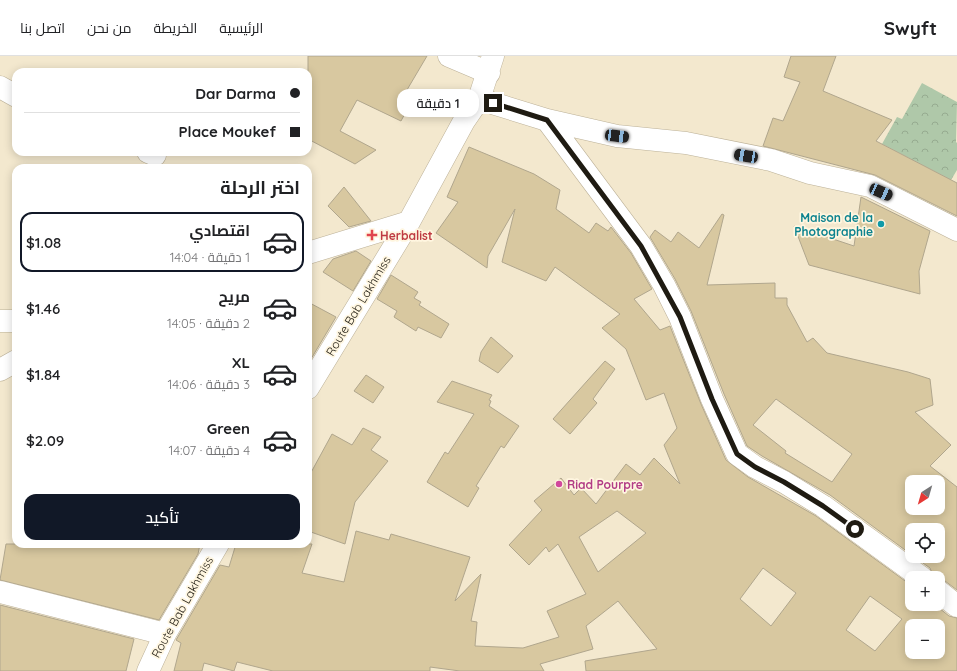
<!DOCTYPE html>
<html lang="ar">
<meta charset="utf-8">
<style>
:root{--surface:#fff;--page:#f6f6f6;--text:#202124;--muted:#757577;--line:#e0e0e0;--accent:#111827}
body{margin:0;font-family:Quicksand,Cairo,sans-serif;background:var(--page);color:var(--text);direction:rtl;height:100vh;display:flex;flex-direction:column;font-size:15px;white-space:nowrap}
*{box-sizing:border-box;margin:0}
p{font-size:13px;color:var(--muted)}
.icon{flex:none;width:22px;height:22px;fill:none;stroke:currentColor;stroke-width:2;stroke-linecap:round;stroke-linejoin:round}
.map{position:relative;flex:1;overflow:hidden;direction:ltr}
.sheet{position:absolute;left:12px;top:108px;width:300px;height:384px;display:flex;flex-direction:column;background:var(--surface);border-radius:12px;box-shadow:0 2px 10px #0003;direction:rtl}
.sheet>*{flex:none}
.guide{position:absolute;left:12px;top:12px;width:300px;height:88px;border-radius:12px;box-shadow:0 2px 10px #0003;direction:rtl;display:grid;align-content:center;height:88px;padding:0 12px;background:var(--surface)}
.needle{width:26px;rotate:217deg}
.buttons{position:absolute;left:905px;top:419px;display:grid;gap:8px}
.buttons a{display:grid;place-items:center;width:40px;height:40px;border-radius:8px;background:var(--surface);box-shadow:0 2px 10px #0003;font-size:20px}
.end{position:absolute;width:18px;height:18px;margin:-9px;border:5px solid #1f1b12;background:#fff;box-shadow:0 0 0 2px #fff}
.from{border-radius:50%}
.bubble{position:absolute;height:28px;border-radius:12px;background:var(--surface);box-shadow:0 2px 10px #0003;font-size:13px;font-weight:600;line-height:28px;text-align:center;direction:rtl}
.car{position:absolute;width:12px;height:24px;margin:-12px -6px;border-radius:5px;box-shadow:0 0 3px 1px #0007;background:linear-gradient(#222 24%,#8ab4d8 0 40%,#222 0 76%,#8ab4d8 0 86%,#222 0)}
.guide b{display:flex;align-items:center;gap:14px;height:38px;font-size:15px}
.guide b+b{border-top:1px solid var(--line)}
.guide i{width:10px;height:10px;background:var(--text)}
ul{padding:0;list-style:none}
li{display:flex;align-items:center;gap:12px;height:60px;margin:0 8px 6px;padding:0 4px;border:2px solid transparent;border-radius:12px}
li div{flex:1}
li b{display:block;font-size:15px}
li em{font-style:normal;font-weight:600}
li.current{border-color:var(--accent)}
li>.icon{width:36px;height:36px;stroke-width:1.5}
h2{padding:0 12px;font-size:18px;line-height:48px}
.action{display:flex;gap:8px;margin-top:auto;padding:8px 12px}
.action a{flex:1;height:46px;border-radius:12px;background:var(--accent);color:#fff;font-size:16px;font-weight:600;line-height:46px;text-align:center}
header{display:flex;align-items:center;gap:24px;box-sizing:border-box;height:56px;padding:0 20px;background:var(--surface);border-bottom:1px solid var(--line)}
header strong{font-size:19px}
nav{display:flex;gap:22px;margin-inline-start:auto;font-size:14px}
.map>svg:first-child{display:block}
.park{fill:url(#park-crowns)}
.building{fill:#d8c8a0;stroke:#b0a68d;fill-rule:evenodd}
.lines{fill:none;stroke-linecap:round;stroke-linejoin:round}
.minor-casing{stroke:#bcb198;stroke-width:23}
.minor{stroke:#fff;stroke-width:22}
.route{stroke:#1f1b12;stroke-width:5}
.culture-dot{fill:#0f9aa8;stroke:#fff6e0;stroke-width:1.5}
.health-dot{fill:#e0444e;stroke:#fff6e0;stroke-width:1.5}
.hotel-dot{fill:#d1479c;stroke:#fff6e0;stroke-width:1.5}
.labels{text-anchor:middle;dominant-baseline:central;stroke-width:3.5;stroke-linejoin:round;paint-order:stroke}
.culture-label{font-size:12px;font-weight:bold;fill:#0d838f;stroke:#fff6e0;text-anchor:end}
.health-label{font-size:12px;font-weight:bold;fill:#be3a42;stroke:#fff6e0;text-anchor:start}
.street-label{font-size:12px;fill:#1f1b12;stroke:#fff6e0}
.hotel-label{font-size:12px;font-weight:bold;fill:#b23c85;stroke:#fff6e0;text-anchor:start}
</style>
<header>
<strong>Swyft</strong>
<nav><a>الرئيسية</a><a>الخريطة</a><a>من نحن</a><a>اتصل بنا</a></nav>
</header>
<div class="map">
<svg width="957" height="615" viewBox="0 0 957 615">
<defs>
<pattern id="park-crowns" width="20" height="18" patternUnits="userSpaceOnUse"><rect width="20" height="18" fill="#afc8a9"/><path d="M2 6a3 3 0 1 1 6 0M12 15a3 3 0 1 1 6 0" fill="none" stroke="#96ab90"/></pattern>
</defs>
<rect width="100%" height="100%" fill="#f3e8ce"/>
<path class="park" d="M922 27 957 46 956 86 957 87V114L951 124 882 88 897 61 902 63Z"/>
<path class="building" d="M308 0H427L401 44 409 50 401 65 357 44 340 75 376 94 355 108 308 83Z
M791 0H836L823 35 892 64 876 85 957 127V160L875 119 763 90 773 62 783 65 800 26 784 21Z
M469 91 534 118 560 134 556 153 589 177 596 167 608 175 611 171 631 197 652 233 634 243 660 274 670 270 701 348 726 404 748 421 816 460 912 530V548H934L949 560 957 562V615H586L585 605 657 593 618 545 586 570 593 593 540 608 544 615H460L430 611V615H273L237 606 234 615 204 607 202 615H174L181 587 176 584 220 509 229 511 236 488H312L302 517 344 526 356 475 389 484 391 478 470 501 455 545 481 518 471 565 477 566 475 590 523 592 559 581 547 555 586 538 558 488 549 496 546 491 529 509 509 489 542 454 534 445 561 422 574 439 581 432 596 448 626 408 640 419 654 402 680 428 664 389 677 372 664 337 646 344 626 293 602 272 620 258 555 211 546 225 502 206 515 153 488 200 487 212 436 177 458 146 447 141ZM617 455 646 477 598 516 579 481ZM763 512 796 537 771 570 740 543ZM870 540 902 563 875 595 846 574ZM912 570H938V596H912Z
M344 131 371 165 349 171 328 150Z
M861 141 930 175 919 215 920 238 809 209 794 170 854 190Z
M722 158 724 159 707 229 775 227V242H787V249L807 286 813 282 827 297 908 316 930 323 933 349 915 356 951 389 930 410 957 431V534L945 525 934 522 930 512 913 500H938V474H912V499L830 439 762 400 747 390 724 338 691 255 675 223 650 181 655 174 671 186 678 176 699 192ZM776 343 852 398 832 426 785 397 786 395 753 369ZM912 426H938V452H912Z
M356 195 371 205 353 235 323 216 333 203Z
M391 219 418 236 414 242 421 246 419 249 449 268 441 282 418 271 416 275 394 261 397 255 377 243Z
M308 246 336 261 308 308Z
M491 281 513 300 498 317 479 305 481 296Z
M605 305 615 313 593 343 597 347 570 378 553 363Z
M366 319 384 331 373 347 354 335Z
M452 325 492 339 489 344 491 345 489 350 519 370 504 392 501 390 476 430 479 432 468 451 427 426 445 396 448 398 474 358 437 346Z
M363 372 381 381 371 394 388 405 355 446 345 488 308 475V422L332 378 352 389Z
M6 488H200L198 498 159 564 0 524Z
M0 549 134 583 126 615H0Z"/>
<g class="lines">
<defs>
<path id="minor" d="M449 0 489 17
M0 31 16 40
M479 43 547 64 617 80 686 87 771 104 810 117 870 130 957 174
M547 64 641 190 664 229 680 261 712 343 737 398 755 411 784 426 823 450 922 522
M148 96 155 99
M308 197 409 166
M0 265H16
M0 314 16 305
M308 332 409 166 464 65 479 43 493 0
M938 535 957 550
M0 536 165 578
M148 615 165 578 218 488"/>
</defs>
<use href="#minor" class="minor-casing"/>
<use href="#minor" class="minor"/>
</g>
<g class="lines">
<path class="route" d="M493 47 547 64 641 190 680 261 712 343 737 398 755 411 784 426 823 450 855 473"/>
</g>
<circle class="culture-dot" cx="881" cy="168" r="4"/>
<path class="health-dot" d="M370 173h4v4h4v4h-4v4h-4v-4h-4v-4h4z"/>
<circle class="hotel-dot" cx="559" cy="428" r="4"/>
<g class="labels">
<g class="culture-label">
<text x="873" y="161">Maison de la<tspan x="873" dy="14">Photographie</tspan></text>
</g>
<g class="health-label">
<text x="380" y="179">Herbalist</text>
</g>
<g class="street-label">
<text transform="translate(358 250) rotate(-59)">Route Bab Lakhmiss</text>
<text transform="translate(182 551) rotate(-61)">Route Bab Lakhmiss</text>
</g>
<g class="hotel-label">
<text x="567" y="428">Riad Pourpre</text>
</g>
</g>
</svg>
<div class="buttons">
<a><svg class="needle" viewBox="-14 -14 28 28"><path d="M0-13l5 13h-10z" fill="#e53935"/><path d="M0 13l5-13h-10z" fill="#757577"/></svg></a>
<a><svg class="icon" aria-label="locate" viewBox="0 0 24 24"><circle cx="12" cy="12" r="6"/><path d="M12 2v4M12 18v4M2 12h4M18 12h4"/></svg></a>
<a>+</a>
<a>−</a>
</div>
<i class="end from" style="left:855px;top:473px"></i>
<i class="end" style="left:493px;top:47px"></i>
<div class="bubble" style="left:397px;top:33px;width:82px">1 دقيقة</div>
<i class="car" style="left:617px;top:80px;rotate:97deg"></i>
<i class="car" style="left:746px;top:100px;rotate:280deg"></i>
<i class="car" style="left:881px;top:136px;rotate:114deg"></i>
<div class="guide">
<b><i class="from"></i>Dar Darma</b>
<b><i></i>Place Moukef</b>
</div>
<section class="sheet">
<h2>اختر الرحلة</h2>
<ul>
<li class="current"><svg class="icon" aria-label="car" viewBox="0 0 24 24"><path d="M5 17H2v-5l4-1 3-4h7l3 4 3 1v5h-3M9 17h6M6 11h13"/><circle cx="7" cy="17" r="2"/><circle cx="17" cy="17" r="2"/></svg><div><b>اقتصادي</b><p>1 دقيقة · 14:04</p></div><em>$1.08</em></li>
<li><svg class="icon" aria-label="car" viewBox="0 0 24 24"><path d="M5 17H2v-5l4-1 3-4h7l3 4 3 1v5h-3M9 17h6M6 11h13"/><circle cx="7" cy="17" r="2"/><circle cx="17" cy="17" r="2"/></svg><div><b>مريح</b><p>2 دقيقة · 14:05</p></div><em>$1.46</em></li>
<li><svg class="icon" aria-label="car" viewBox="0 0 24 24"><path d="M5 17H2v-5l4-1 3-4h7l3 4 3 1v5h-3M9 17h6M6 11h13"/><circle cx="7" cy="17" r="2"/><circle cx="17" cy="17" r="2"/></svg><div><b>XL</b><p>3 دقيقة · 14:06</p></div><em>$1.84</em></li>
<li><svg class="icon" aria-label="car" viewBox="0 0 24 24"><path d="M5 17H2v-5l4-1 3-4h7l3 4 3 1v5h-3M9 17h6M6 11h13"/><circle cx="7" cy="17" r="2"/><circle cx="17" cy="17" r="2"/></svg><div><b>Green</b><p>4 دقيقة · 14:07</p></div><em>$2.09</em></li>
</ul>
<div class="action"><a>تأكيد</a></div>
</section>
</div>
